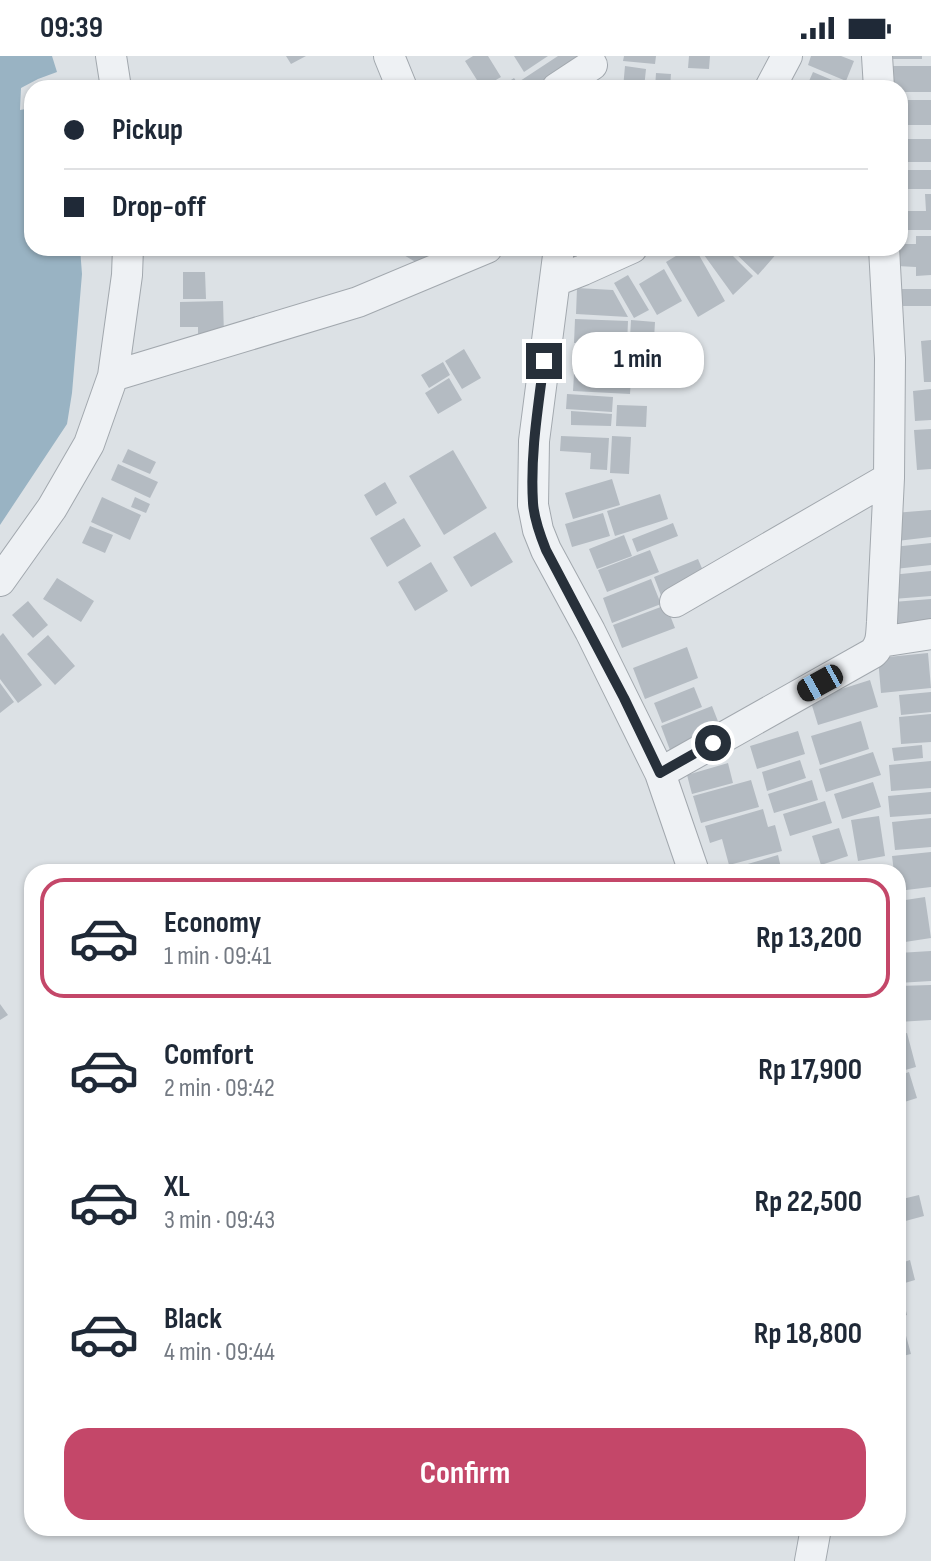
<!DOCTYPE html>
<meta charset="utf-8">
<style>
:root{--surface:#fff;--page:#f6f6f7;--text:#1f2937;--muted:#747a83;--line:#e0e1e3;--accent:#c44769}
body{margin:0;font-family:"Sofia Sans Condensed",sans-serif;background:var(--page);color:var(--text);height:100vh;display:flex;flex-direction:column;font-size:30px;white-space:nowrap}
*{box-sizing:border-box;margin:0}
p{font-size:26px;color:var(--muted)}
.icon{flex:none;width:44px;height:44px;fill:none;stroke:currentColor;stroke-width:2;stroke-linecap:round;stroke-linejoin:round}
.map{position:relative;flex:1;overflow:hidden}
.details{position:absolute;left:24px;top:808px;width:882px;height:672px;display:flex;flex-direction:column;background:var(--surface);border-radius:24px;box-shadow:0 2px 6px #0004}
.details>*{flex:none}
.banner{position:absolute;left:24px;top:24px;width:884px;height:176px;border-radius:24px;box-shadow:0 2px 6px #0004;display:grid;align-content:center;height:176px;padding:0 40px;background:var(--surface)}
.end{position:absolute;width:36px;height:36px;margin:-18px;border:10px solid #27303a;background:#fff;box-shadow:0 0 0 4px #fff}
.from{border-radius:50%}
.bubble{position:absolute;height:56px;border-radius:24px;background:var(--surface);box-shadow:0 2px 6px #0004;font-size:26px;font-weight:700;line-height:56px;text-align:center}
.car{position:absolute;width:24px;height:48px;margin:-24px -12px;border-radius:10px;box-shadow:0 0 6px 2px #0007;background:linear-gradient(#222 24%,#8ab4d8 0 40%,#222 0 76%,#8ab4d8 0 86%,#222 0)}
.banner b{display:flex;align-items:center;gap:28px;height:76px;font-size:30px}
.banner b+b{border-top:2px solid var(--line)}
.banner i{width:20px;height:20px;background:var(--text)}
ul{padding:14px 0 0;list-style:none}
li{display:flex;align-items:center;gap:24px;height:120px;margin:0 16px 12px;padding:0 24px;border:4px solid transparent;border-radius:24px}
li div{flex:1}
li b{display:block;font-size:30px}
li em{font-style:normal;font-weight:700}
li.on{border-color:var(--accent)}
li>.icon{width:72px;height:72px;stroke-width:1.5}
.action{display:flex;gap:16px;margin-top:auto;padding:16px 40px}
.action a{flex:1;height:92px;border-radius:24px;background:var(--accent);color:#fff;font-size:32px;font-weight:700;line-height:92px;text-align:center}
.status{display:flex;justify-content:space-between;align-items:center;height:56px;padding:0 40px;background:var(--surface);direction:ltr}
.status svg{height:22px;fill:currentColor}
.map>svg:first-child{display:block}
.water{fill:#99b3c3}
.building{fill:#b4bbc2}
.lines{fill:none;stroke-linecap:round;stroke-linejoin:round}
.minor-casing{stroke:#a2a8ae;stroke-width:32}
.minor{stroke:#eef1f4;stroke-width:30}
.route{stroke:#27303a;stroke-width:10}
</style>
<div class="status"><b>09:39</b><svg viewBox="0 0 49 12"><path d="M0 12V9h3v3zM5 12V6h3v6zM10 12V3h3v9zM15 12V0h3v12zM26 1h20v11H26zM47 4h2v5h-2z"/></svg></div>
<div class="map">
<svg width="931" height="1505" viewBox="0 0 931 1505">
<rect width="100%" height="100%" fill="#dce1e5"/>
<path class="water" d="M0 0H52L57 16 38 23 21 32 20 54 32 52V192H80L82 218 72 337 67 368 0 469Z"/>
<path class="building" d="M286 0H306L291 8Z
M473 0H488L501 21 482 32 465 5Z
M514 0H548L524 16Z
M558 0H581L546 32H524L520 25Z
M624 0H656L655 8 623 5Z
M689 0H710L709 13 688 12Z
M811 0H841L854 5 846 25 808 9Z
M883 0H922V3H883Z
M625 10 646 13 644 32H623Z
M892 10H931V36H900V32H892Z
M813 16 851 32H806Z
M656 17 671 18 670 32H655Z
M514 22 521 32H499Z
M677 26 705 28V32H677Z
M908 44H931V69H908Z
M907 83H931V106H907Z
M905 114H931V133H905Z
M925 138H931V174H900V155H926Z
M916 180H931V219L916 220V211L897 210 898 192H900V188H916Z
M392 192H441L429 214Z
M689 192H695L725 245 698 261 666 206Z
M699 192H725L753 220 733 239Z
M730 192H772L778 196 758 219Z
M664 213 682 245 657 259 639 228Z
M183 216H205L206 243H183Z
M628 219 649 254 634 262 614 227Z
M577 232 613 234 628 261 576 258Z
M898 233H931V250H898Z
M223 245 224 279 198 280V271H180V246Z
M575 263 628 265 627 289 574 287Z
M631 264 655 266 653 301 629 299Z
M931 284V326H924L921 285Z
M464 293 481 322 462 333 445 305Z
M573 295 619 297 618 316 572 314Z
M443 306 450 319 429 332 421 319Z
M574 318 631 321 630 338 573 335Z
M449 322 462 344 438 358 425 337Z
M931 333V364L915 365 913 335Z
M567 338 613 341 612 356 566 353Z
M617 349 647 350 646 371 616 370Z
M571 355 612 358 611 370 571 369Z
M931 373V413L917 414 914 374Z
M561 380 609 382 607 414 590 413 591 397 560 395Z
M612 380 631 381 629 418 610 417Z
M128 393 156 406 150 418 122 406Z
M453 394 487 452 444 479 409 420Z
M118 408 158 426 150 442 111 424Z
M612 423 620 449 573 463 565 437Z
M385 426 397 447 376 460 364 439Z
M660 438 668 463 615 480 607 455Z
M102 441 141 459 130 484 91 466Z
M135 441 150 448 146 457 131 451Z
M931 454V481L897 485 894 457Z
M603 457 610 480 572 491 565 468Z
M404 462 421 490 387 511 370 482Z
M673 467 678 480 637 496 632 483Z
M90 470 113 479 105 497 82 487Z
M495 476 513 506 471 531 453 501Z
M624 479 632 500 597 513 589 493Z
M931 487V509L895 513 893 491Z
M650 494 659 516 607 536 598 514Z
M698 503 707 524 662 542 654 521Z
M431 506 448 535 415 555 398 526Z
M931 515V540L893 543 891 519Z
M57 522 94 545 81 566 43 543Z
M651 523 661 548 612 567 603 542Z
M931 543V566L896 569 893 546Z
M28 545 48 569 33 582 12 559Z
M666 549 675 572 622 592 613 569Z
M3 577 42 629 18 647 0 623V580Z
M48 579 75 610 55 629 27 598Z
M687 591 698 622 645 643 633 612Z
M928 597 931 632 881 637 878 602Z
M870 624 878 651 818 669 810 643Z
M0 627 14 646 0 657Z
M694 631 702 651 662 667 654 647Z
M931 636V656L901 659 899 639Z
M712 650 721 673 670 694 661 670Z
M931 658V686L901 688 899 661Z
M861 665 869 693 820 709 811 680Z
M798 675 805 698 757 713 750 690Z
M922 689 923 702 894 705 892 692Z
M873 696 881 719 826 736 819 713Z
M800 704 806 722 767 735 762 716Z
M931 705V732L891 735 889 709Z
M728 707 733 727 692 738 687 719Z
M751 724 759 751 701 767 693 740Z
M812 724 818 744 774 757 768 738Z
M873 726 881 751 842 763 834 738Z
M931 736V758L890 761 888 740Z
M825 745 832 767 790 780 783 758Z
M763 753 768 771 775 769 782 795 729 809 722 783 710 787 705 770Z
M879 760 885 800 858 805 851 764Z
M931 762V791L895 794 892 766Z
M839 772 848 800 821 809 812 780Z
M931 796V831L898 835V816H894L892 800Z
M778 799 782 816H735L734 812Z
M885 809 887 816H863L862 812Z
M925 841 931 882 905 886 899 845Z
M931 895V925L898 927V897Z
M931 929V964L898 966V930Z
M0 948 8 959 0 964Z
M907 977 916 1011 898 1016V979Z
M909 1016 917 1042 898 1048V1020Z
M919 1139 924 1160 898 1167V1144Z
M898 1174 906 1199 898 1201Z
M910 1204 915 1224 898 1229V1208Z
M898 1235H901L907 1259 898 1262Z
M902 1265 911 1298 898 1301V1267Z"/>
<g class="lines">
<defs>
<path id="minor" d="M111 0 116 32
M389 0 402 32
M877 0 879 32
M557 32 592 9
M770 32 787 0
M559 192 534 385 533 449 538 474 546 494 590 575 660 717 694 816
M555 225 583 214 632 192
M113 320 358 246 487 192
M0 525 52 452 89 388 113 320 127 219 128 192
M675 546 889 422
M880 586 931 578
M660 717 873 597C882 588 881 578 882 566L889 422 890 302 884 192
M810 1505 816 1472"/>
</defs>
<use href="#minor" class="minor-casing"/>
<use href="#minor" class="minor"/>
</g>
<g class="lines">
<path class="route" d="M544 305C538 352 530 399 533 447 534 463 540 479 546 494L624 642 660 717 713 687"/>
</g>
</svg>
<i class="end from" style="left:713px;top:687px"></i>
<i class="end" style="left:544px;top:305px"></i>
<div class="bubble" style="left:572px;top:276px;width:132px">1 min</div>
<i class="car" style="left:820px;top:627px;rotate:241deg"></i>
<div class="banner">
<b><i class="from"></i>Pickup</b>
<b><i></i>Drop-off</b>
</div>
<section class="details">
<ul>
<li class="on"><svg class="icon" aria-label="car" viewBox="0 0 24 24"><path d="M5 17H2v-5l4-1 3-4h7l3 4 3 1v5h-3M9 17h6M6 11h13"/><circle cx="7" cy="17" r="2"/><circle cx="17" cy="17" r="2"/></svg><div><b>Economy</b><p>1 min · 09:41</p></div><em>Rp 13,200</em></li>
<li><svg class="icon" aria-label="car" viewBox="0 0 24 24"><path d="M5 17H2v-5l4-1 3-4h7l3 4 3 1v5h-3M9 17h6M6 11h13"/><circle cx="7" cy="17" r="2"/><circle cx="17" cy="17" r="2"/></svg><div><b>Comfort</b><p>2 min · 09:42</p></div><em>Rp 17,900</em></li>
<li><svg class="icon" aria-label="car" viewBox="0 0 24 24"><path d="M5 17H2v-5l4-1 3-4h7l3 4 3 1v5h-3M9 17h6M6 11h13"/><circle cx="7" cy="17" r="2"/><circle cx="17" cy="17" r="2"/></svg><div><b>XL</b><p>3 min · 09:43</p></div><em>Rp 22,500</em></li>
<li><svg class="icon" aria-label="car" viewBox="0 0 24 24"><path d="M5 17H2v-5l4-1 3-4h7l3 4 3 1v5h-3M9 17h6M6 11h13"/><circle cx="7" cy="17" r="2"/><circle cx="17" cy="17" r="2"/></svg><div><b>Black</b><p>4 min · 09:44</p></div><em>Rp 18,800</em></li>
</ul>
<div class="action"><a>Confirm</a></div>
</section>
</div>
